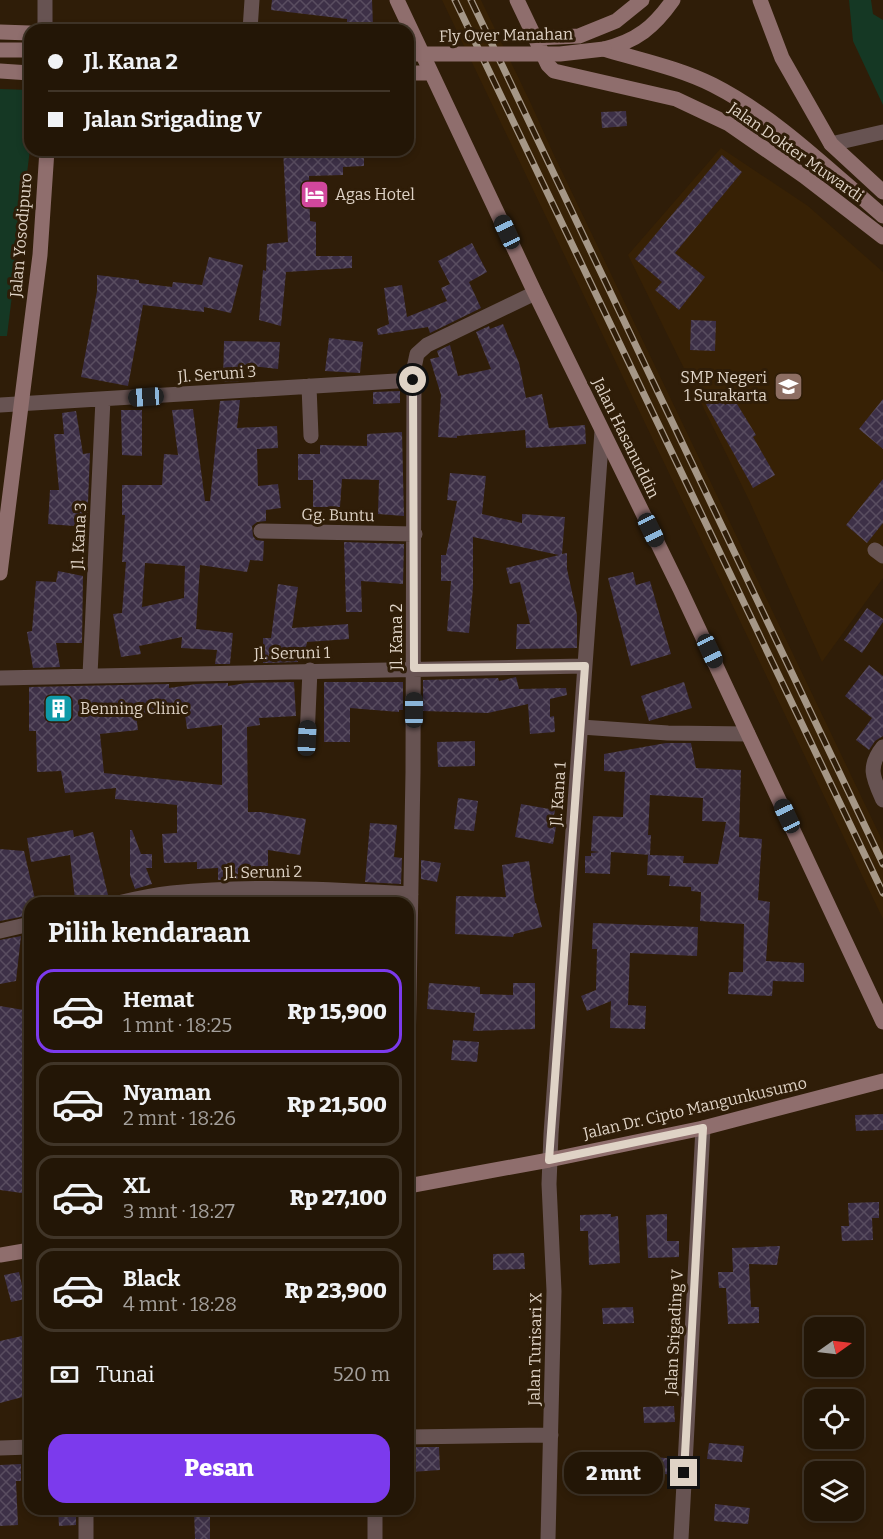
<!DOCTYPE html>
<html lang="id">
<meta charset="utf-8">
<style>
:root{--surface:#231606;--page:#2f2314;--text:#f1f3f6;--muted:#a39f9b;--line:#403528;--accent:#7c3aed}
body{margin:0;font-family:Bitter,serif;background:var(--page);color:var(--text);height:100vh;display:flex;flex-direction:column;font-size:22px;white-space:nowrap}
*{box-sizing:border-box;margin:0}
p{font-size:20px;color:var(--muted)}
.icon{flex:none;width:33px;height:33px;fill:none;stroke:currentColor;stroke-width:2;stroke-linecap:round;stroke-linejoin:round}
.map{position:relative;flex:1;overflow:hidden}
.sheet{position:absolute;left:24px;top:897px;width:390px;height:618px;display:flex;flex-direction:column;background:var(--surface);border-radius:18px;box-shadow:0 3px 9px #0003,0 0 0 2px var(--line)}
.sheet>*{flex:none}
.hud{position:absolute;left:24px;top:24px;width:390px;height:132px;border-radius:18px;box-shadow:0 3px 9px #0003,0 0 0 2px var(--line);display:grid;align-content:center;height:132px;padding:0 24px;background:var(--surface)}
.needle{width:39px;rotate:76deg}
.tools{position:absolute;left:804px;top:1317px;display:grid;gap:12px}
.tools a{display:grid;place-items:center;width:60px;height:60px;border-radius:12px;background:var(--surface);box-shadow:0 3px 9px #0003,0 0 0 2px var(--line);font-size:30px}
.end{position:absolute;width:27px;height:27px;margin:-14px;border:8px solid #dfd3c6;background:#111;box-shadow:0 0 0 3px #111}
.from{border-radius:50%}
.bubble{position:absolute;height:42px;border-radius:18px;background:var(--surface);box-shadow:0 3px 9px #0003,0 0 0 2px var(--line);font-size:20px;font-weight:800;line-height:42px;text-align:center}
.car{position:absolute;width:18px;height:36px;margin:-18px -9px;border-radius:8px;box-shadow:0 0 4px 2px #0007;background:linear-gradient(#222 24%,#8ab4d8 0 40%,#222 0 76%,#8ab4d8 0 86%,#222 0)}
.hud b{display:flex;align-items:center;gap:21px;height:57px;font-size:22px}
.hud b+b{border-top:2px solid var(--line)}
.hud i{width:15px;height:15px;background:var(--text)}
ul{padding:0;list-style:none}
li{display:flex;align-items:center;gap:18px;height:84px;margin:0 12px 9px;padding:0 12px;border:3px solid var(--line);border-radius:18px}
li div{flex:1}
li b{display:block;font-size:22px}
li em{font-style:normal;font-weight:800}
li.selected{border-color:var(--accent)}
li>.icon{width:54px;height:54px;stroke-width:1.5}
h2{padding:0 24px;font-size:27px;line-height:72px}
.pay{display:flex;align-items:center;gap:15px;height:66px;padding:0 24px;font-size:22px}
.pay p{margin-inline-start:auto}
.cta{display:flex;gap:12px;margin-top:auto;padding:12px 24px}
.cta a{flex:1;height:69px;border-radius:18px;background:var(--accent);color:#fff;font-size:24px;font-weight:800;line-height:69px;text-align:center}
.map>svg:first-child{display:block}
.built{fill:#372105}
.park{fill:#153824}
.building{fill:url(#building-cross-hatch);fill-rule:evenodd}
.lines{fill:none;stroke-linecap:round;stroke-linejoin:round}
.street{stroke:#675352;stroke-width:15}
.secondary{stroke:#8f6e6d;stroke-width:15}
.rail-casing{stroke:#a59787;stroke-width:7}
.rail{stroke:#2f1d08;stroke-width:4.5;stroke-dasharray:14;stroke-linecap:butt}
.secondary-bridge{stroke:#8f6e6d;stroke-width:15}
.route{stroke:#dfd3c6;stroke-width:8}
.labels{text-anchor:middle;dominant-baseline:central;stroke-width:6;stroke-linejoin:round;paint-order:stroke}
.street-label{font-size:16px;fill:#dfd3c6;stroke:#2f1d08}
.poi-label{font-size:16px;fill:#dfd3c6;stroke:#2f1d08;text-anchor:start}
</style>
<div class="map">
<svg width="883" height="1539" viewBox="0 0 883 1539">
<defs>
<pattern id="building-cross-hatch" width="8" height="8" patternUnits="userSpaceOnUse" patternTransform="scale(1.5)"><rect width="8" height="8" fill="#3d3047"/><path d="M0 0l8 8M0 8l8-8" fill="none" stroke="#594d60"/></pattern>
</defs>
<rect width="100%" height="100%" fill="#2f1d08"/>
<path class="built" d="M442 0H481L532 106 553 153 883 842V919Z
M721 148 808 206 883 272V578L822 662 749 500 628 255Z"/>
<path class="park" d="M849 0H871L873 14 883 20V105L853 41Z
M0 89 30 90V149L7 336H0Z"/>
<path class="building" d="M272 0H372L373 26H347V19L271 10Z
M626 111 627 126 602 128 601 112Z
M283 150H364V166L343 167V175L309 176 310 221 316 222V256H352V268L286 272 281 326 259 320 263 270 266 271 267 244 288 242Z
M722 155 742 172 675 253 705 277 679 310 655 290 662 282 635 259Z
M472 243 487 272 469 282 481 308 430 333 428 327 378 335 377 329 389 324 384 288 402 285 407 317 447 301 441 288 450 284 438 261Z
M209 257 243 265 231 313 204 307V312L143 305 128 386 81 377 97 291V275L139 280V283L172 287 173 282 202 285Z
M691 320 716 321 715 351 690 350Z
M503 324 519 363 526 398 542 394 549 428 585 425 586 444 526 448 525 430 457 436V438L438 437 441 395 430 359 439 357 437 351 450 345 458 376 491 369 476 332 489 326 490 329Z
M329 338 363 342 360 373 325 371Z
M224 341 280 342 278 369 242 365 241 381 223 382Z
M716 389 725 405 734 399 756 435 753 437 775 475 753 488 702 397Z
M400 391V403L373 404V392Z
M883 399V449L859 429Z
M240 400 237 428 277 426 278 448 257 449 258 486 278 484 281 508 266 510V521L257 522 252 526 253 536 256 540 264 541 263 561 250 560 247 572 200 565 196 629 233 633 230 664H215L217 650 181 648 182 637 139 646 141 654 121 657 113 614 122 613 126 562H122L125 515H122V485H162L164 454 178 455 172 410 193 409 205 501H210L220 401ZM145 563 185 566 184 598 142 607Z
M121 410H142V456L122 455Z
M76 411 83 454 90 453 87 527 48 524 50 490H59L54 434H64L62 413Z
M402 432 404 516 378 514 379 480 342 479 340 507H313V480H298V454H320V445L367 446V434Z
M450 473 486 476 482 514 522 523V514L565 517 562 554 567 553V569L577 615V648L516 649 517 624H530L520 582 510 584 506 568 559 555 473 537V587L469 633 447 631 451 581H441V555H446L457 501 447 500Z
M883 479V523L867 543 846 525Z
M344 542 404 544 403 584 361 581 362 612H346Z
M58 571 83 576 82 643H56L60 667 33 668 27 632 32 631 36 581 56 582Z
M633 572 636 585 650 581 671 654 631 666 608 578Z
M278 584 298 587 292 628 348 624 349 639 307 642 305 652 299 651 298 662 263 663V638H271Z
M867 608 883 619V622L862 653 844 640Z
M869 665 883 676V736L875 741 869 750 856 740 872 718 845 696Z
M516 677 519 689 566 688 567 695 550 699V717L554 716 555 732 530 734 528 704 488 713 423 711V680L498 678 499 681Z
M294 682 296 716 259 718 260 725 247 727 248 812H261L306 819 300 855 268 850V867L238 868V879L218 880V868L197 869V862L164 863 162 834 177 833V805L115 799 116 788 65 793 61 771 37 772 36 731H29V687L169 684V688L196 684 228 683V686L246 683ZM184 707 187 729 222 725V785L104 773 100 734 138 730 136 715Z
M324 682H403V710H399V712L350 708V742H324Z
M684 682 692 708 649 721 641 696Z
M475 741V766L438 767 437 742Z
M666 743H691L696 768 741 770 739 837 762 839 758 900 770 902 766 961 804 963V982L773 981 772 996 728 994 729 972H743L744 924 700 921 701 892 691 891V887L669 886 670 876 647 875 648 855 684 856 683 863 718 864 726 822 702 821 703 798 650 795 648 835H651L650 855 611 852 610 874 585 873V856H591V853L599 852 591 851 593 816 623 817 625 772 604 771V754Z
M458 798 478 801 474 831 454 829Z
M521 804 555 810 552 826 556 827 553 844 515 837Z
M370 823 397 825 394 857 402 858 401 884 365 882Z
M73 830 74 837 93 832 108 895 75 899 70 855 31 862 27 838Z
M130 830H132L141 854H152V868H146L152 884 135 889 130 875Z
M0 849 24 851 36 903H30V915L0 921Z
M421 860 441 863 437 882 421 879Z
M529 861 535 903H536L542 927 514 934 513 937 455 934 456 896 506 897 502 865Z
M593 923 698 927 697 956 630 953 628 1005 646 1006 645 1029 610 1028 611 1001 587 1011 581 996 596 990 597 949H592Z
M21 936 16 981 0 984V940Z
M429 983 480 987V994L513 995V983H535V1029L473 1031 475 1013 427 1009Z
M0 1006 30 1011V1050L27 1068H30V1135L22 1193 0 1190Z
M453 1040 479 1042 477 1062 451 1060Z
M883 1114V1130L856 1131 855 1115Z
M879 1202V1218H872L873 1240 842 1241 841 1226H849L848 1203Z
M611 1214V1217L618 1216 620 1263 589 1265 588 1231H580V1215Z
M667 1214V1241H679V1257L648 1258 646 1215Z
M780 1246 777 1265 749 1264 751 1307H759V1323L728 1324 726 1288H719L718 1272H733L732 1248Z
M524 1253 525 1269 493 1270V1254Z
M19 1272 25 1299 11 1302 4 1275Z
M633 1307 634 1323 603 1324 602 1308Z
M22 1336 30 1377V1395L0 1403V1341Z
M674 1406 675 1422 644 1423 643 1407Z
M709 1443 744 1446 742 1462 707 1459Z
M411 1447H439L440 1470 411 1472Z
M644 1456 676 1459 675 1475 642 1472Z
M21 1464V1481H16L18 1525 0 1526V1465Z
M572 1464 607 1467 605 1484 570 1481Z
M715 1504 750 1508 748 1524 714 1521Z
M58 1509H76V1525L59 1526Z
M194 1509 210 1514V1539H195Z"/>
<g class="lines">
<path class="street" d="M45 0V30
M250 30 252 0
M831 144 883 132
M309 386 311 436
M0 405 413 380
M261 531 415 534
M875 550 883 556
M90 675 103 399
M0 678 585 666
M581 727 668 733 748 734
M307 738 310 670
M883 747C867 767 873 778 883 800
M118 903C135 899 154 895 172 893 251 885 331 889 411 894
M0 931 30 924
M408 1054 413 772 414 368 417 354 427 345 535 293
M408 1437 551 1435
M0 1448 30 1447
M86 1509V1539
M375 1509V1539
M548 1539 554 1291 549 1184 551 1134 602 431
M681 1539 703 1128"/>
<path class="secondary" d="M397 0 535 293 680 589 883 1022
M517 0 548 65 554 71 676 99 729 124 804 176 883 237
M760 0 782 58 831 144 883 192
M0 32 30 33
M536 38 579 36 616 21 642 0
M604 49C640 60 679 68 713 85 776 117 829 170 883 216
M604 49C637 41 654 27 673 0
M0 50H30
M0 71 30 73
M408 73H431
M0 573 40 255 47 150
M408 1186 549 1160 703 1128 883 1081
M0 1255 30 1250"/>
<defs>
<path id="rail" d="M455 0 883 893
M471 0 883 864"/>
</defs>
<use href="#rail" class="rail-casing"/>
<use href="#rail" class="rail"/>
<path class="secondary-bridge" d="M408 54H560L604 49"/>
</g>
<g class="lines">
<path class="route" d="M413 380 414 668 585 666 549 1160 703 1128 684 1473"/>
</g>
<defs>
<symbol id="hotel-square" viewBox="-11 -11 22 22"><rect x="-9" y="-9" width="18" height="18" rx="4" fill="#d1479c" stroke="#2f1d08"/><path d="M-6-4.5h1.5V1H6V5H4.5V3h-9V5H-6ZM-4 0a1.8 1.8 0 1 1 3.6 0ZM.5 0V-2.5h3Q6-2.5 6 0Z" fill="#fff"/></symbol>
<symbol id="school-square" viewBox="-11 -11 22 22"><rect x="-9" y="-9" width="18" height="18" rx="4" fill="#8d6e63" stroke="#2f1d08"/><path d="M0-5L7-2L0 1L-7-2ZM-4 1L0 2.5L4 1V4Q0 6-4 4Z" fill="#fff"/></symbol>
<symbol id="building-square" viewBox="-11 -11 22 22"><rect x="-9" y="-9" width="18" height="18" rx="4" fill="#0f9aa8" stroke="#2f1d08"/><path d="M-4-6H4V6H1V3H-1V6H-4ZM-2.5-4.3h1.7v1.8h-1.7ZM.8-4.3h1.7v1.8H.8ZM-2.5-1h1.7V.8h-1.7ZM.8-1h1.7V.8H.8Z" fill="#fff"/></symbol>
</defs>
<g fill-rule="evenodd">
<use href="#hotel-square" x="298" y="178" width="33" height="33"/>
<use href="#school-square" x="772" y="370" width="33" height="33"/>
<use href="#building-square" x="42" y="692" width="33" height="33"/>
</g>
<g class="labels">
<g class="street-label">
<text transform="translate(506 35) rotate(-1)">Fly Over Manahan</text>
<text transform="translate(796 152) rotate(35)">Jalan Dokter Muwardi</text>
<text transform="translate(21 235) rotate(-85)">Jalan Yosodipuro</text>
<text transform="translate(217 374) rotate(-4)">Jl. Seruni 3</text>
<text transform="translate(626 438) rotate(64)">Jalan Hasanuddin</text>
<text transform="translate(338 515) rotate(1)">Gg. Buntu</text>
<text transform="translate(79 536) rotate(-87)">Jl. Kana 3</text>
<text transform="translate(396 637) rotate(-90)">Jl. Kana 2</text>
<text transform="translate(292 653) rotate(-1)">Jl. Seruni 1</text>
<text transform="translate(558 794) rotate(-86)">Jl. Kana 1</text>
<text transform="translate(263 872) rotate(-1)">Jl. Seruni 2</text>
<text transform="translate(695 1108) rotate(-13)">Jalan Dr. Cipto Mangunkusumo</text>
<text transform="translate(674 1332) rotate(-87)">Jalan Srigading V</text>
<text transform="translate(535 1349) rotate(-89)">Jalan Turisari X</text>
</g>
<g class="poi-label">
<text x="335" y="194">Agas Hotel</text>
<text x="767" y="377" text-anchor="end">SMP Negeri<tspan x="767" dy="18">1 Surakarta</tspan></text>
<text x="80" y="708">Benning Clinic</text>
</g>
</g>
</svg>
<div class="tools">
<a><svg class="needle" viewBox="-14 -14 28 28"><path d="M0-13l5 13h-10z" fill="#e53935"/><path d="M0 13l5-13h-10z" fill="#a39f9b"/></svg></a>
<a><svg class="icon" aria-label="locate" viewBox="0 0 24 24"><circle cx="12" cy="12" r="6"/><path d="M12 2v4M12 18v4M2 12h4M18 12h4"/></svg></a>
<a><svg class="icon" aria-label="layers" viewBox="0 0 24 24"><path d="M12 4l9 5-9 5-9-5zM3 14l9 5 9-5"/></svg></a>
</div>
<i class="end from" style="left:413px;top:380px"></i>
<i class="end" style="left:684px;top:1473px"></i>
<div class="bubble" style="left:564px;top:1452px;width:99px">2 mnt</div>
<i class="car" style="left:507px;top:232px;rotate:335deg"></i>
<i class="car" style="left:146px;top:397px;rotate:266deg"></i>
<i class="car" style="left:651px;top:530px;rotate:154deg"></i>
<i class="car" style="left:710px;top:651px;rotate:155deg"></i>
<i class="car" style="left:414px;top:710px;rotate:0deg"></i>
<i class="car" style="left:307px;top:738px;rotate:3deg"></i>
<i class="car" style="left:787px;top:816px;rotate:335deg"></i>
<div class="hud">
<b><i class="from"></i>Jl. Kana 2</b>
<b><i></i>Jalan Srigading V</b>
</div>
<section class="sheet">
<h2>Pilih kendaraan</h2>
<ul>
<li class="selected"><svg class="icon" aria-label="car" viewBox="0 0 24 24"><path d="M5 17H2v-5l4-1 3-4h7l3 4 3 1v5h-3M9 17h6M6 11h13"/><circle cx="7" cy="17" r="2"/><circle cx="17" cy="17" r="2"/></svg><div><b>Hemat</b><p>1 mnt · 18:25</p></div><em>Rp 15,900</em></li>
<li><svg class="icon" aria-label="car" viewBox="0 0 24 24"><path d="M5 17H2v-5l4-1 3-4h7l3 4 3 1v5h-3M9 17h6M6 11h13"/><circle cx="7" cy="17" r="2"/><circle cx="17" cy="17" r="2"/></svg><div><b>Nyaman</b><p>2 mnt · 18:26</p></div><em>Rp 21,500</em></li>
<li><svg class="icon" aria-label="car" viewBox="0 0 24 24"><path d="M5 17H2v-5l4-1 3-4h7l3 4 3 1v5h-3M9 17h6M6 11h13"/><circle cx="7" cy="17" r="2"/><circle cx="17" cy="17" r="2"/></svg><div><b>XL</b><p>3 mnt · 18:27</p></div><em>Rp 27,100</em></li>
<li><svg class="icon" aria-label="car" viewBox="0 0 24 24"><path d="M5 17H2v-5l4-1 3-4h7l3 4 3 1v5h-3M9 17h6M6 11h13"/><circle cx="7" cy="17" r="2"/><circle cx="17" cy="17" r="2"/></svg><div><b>Black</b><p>4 mnt · 18:28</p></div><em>Rp 23,900</em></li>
</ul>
<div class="pay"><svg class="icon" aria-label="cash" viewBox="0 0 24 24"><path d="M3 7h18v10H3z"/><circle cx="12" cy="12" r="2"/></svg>Tunai<p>520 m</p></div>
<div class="cta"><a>Pesan</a></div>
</section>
</div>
